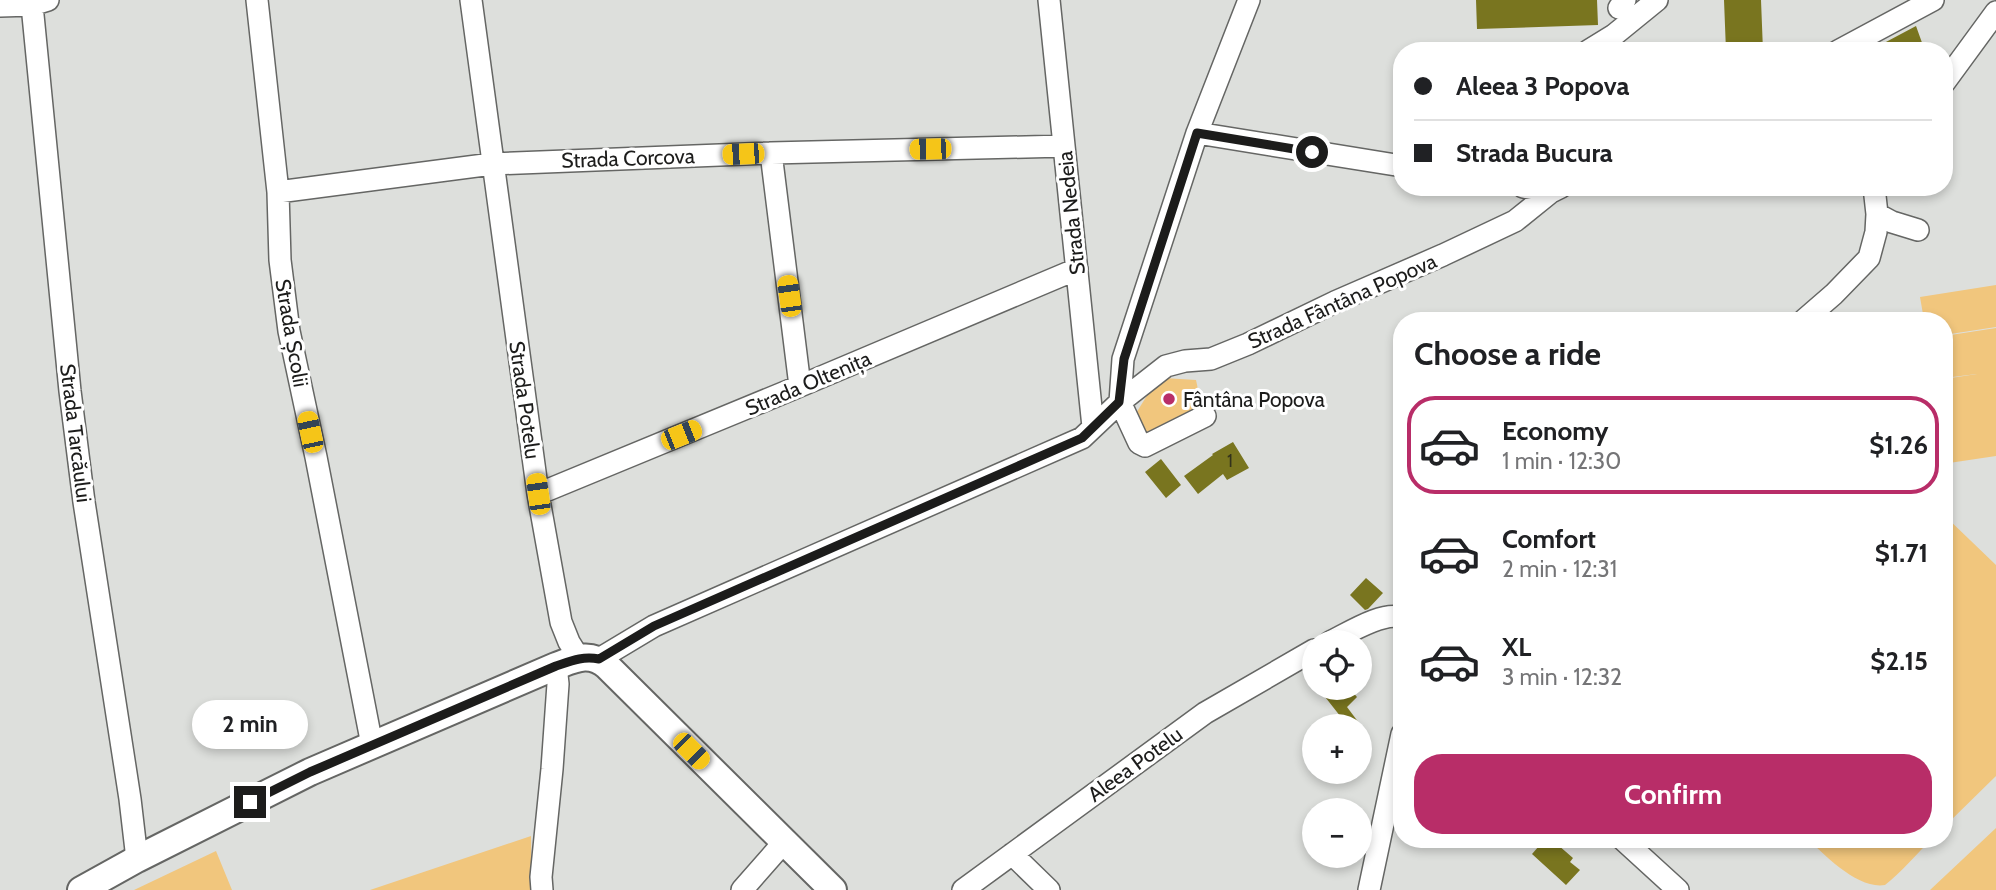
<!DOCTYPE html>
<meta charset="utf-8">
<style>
:root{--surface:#fff;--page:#f6f6f6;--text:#202124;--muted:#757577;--line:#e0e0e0;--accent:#b82d68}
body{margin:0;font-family:Cabin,sans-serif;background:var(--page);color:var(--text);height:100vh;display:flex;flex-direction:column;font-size:26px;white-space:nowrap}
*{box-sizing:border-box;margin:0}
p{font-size:23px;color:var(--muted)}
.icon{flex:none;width:38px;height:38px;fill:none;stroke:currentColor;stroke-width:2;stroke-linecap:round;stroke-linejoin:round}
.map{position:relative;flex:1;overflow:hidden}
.drawer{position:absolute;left:1393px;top:312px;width:560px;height:536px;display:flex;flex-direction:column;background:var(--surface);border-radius:28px;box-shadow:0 4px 10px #0003}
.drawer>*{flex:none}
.guide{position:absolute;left:1393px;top:42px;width:560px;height:154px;border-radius:28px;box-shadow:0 4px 10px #0003;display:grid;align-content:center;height:154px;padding:0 21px;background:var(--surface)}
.fabs{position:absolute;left:1302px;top:630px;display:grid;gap:14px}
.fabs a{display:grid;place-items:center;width:70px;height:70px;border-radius:50%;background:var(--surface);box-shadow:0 4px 10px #0003;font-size:35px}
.end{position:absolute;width:32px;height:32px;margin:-16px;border:9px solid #1c1c1b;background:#fff;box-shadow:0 0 0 4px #fff}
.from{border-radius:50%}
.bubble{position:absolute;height:49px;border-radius:24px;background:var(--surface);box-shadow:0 4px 10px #0003;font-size:23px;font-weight:700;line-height:49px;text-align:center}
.car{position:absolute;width:21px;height:42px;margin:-21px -10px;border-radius:9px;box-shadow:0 0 5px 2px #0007;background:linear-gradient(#f5c518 24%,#345 0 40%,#f5c518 0 76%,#345 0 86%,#f5c518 0)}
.guide b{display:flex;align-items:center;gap:24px;height:66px;font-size:26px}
.guide b+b{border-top:2px solid var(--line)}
.guide i{width:18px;height:18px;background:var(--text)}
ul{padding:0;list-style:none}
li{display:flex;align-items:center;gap:21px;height:98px;margin:0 14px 10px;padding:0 7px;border:4px solid transparent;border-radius:28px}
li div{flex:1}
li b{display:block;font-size:26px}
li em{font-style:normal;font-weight:700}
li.on{border-color:var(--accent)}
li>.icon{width:63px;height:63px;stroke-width:1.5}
h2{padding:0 21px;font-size:32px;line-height:84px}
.button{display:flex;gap:14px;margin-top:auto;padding:14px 21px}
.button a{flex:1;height:80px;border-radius:28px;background:var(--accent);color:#fff;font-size:28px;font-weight:700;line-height:80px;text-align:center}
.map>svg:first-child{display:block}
.green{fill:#f1c67d}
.building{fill:#79751f}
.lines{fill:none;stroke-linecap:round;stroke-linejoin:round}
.minor-casing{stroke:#656664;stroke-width:24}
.major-casing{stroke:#656664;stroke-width:30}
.minor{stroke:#fff;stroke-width:21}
.major{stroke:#fff;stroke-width:26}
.route{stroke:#1c1c1b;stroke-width:9}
.poi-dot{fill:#b82d68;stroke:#fff;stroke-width:2.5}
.labels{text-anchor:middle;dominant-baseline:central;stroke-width:6;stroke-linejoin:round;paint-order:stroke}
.number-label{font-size:18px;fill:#33321c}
.street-label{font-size:21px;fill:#1c1c1b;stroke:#fff}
.poi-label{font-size:21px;fill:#1c1c1b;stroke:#fff;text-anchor:start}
</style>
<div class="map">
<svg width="1996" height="890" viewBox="0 0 1996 890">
<rect width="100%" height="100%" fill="#dddfdc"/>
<path class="green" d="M1996 285V327L1944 335V320H1924L1920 297Z
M1996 328V456L1949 463 1944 433V379L1977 374 1944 378V336Z
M1164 378 1196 380 1199 394 1190 418 1143 438 1133 418 1153 386Z
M1944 515 1996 565V776L1944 827Z
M1996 828V890H1930Z
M531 836 532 890H370Z
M1807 838H1933C1919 851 1900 874 1885 885 1859 890 1824 855 1807 838Z
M216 851 232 890H134Z"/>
<path class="building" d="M1476 0H1597L1598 25 1477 29Z
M1724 0H1761L1763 51H1726Z
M1916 26 1925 51H1869Z
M1233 442 1249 468 1227 480 1223 474 1198 494 1184 476 1213 455 1212 454Z
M1161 459 1181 485 1166 498 1145 472Z
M1366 578 1383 593 1368 609 1365 610 1350 595Z
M1318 688H1349L1357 697 1347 707 1362 727 1360 729V726H1348Z
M1546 838H1550L1573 858 1570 862 1580 870 1566 885 1532 854Z"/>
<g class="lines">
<defs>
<path id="minor" d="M257 0 278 192 280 260 289 331 316 457 372 745
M471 0 538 494 561 622 569 642 579 658
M1049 0 1093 427
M32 5 70 391 84 502 130 799 137 859
M0 6 32 5 48 0
M1619 8 1625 0
M1588 51 1614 35 1657 0
M1838 51 1933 0
M1944 83 1996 12
M1197 133 1402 166
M771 153 800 386
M1523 187 1551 192
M278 192 492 164 771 153 1064 146
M1877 214 1892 222 1918 230
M1804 320 1834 294 1869 258 1876 232 1877 214 1874 187
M1120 402 1123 359 1197 133 1249 0
M1120 402 1139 443 1145 446 1205 416
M538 494 800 386 1077 269
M1330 642C1347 634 1384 610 1402 618
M599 659 654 626 1082 438 1120 402 1166 366 1185 361 1211 359 1248 344 1335 302 1443 255 1515 221 1551 192 1561 187
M1621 838 1678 890
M1012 854 1049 890
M542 890 541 877 552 769 558 684 556 666
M742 890 784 842
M963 890 1205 713 1314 650
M1369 890 1402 734"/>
<path id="major" d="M81 890 137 859 310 772 556 666C575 659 589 651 607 666L833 890"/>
</defs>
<use href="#minor" class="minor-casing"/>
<use href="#major" class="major-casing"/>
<use href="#minor" class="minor"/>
<use href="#major" class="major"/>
</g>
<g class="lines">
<path class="route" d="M250 802 310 772 556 666C571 661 582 656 599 659L654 626 1082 438 1119 402 1124 359 1197 133 1312 152"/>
</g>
<circle class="poi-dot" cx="1169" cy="399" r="7"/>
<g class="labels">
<g class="number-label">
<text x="1230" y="461">1</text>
</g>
<g class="street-label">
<text transform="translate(628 158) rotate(-2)">Strada Corcova</text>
<text transform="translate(1071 213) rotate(-96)">Strada Nedeia</text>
<text transform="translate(1342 301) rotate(-24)">Strada Fântâna Popova</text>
<text transform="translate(292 333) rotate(80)">Strada Școlii</text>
<text transform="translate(808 383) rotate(-23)">Strada Oltenița</text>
<text transform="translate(525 400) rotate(82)">Strada Potelu</text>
<text transform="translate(76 433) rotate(83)">Strada Tarcăului</text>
<text transform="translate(1135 764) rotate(-36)">Aleea Potelu</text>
</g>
<g class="poi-label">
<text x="1183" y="399">Fântâna Popova</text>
</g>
</g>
</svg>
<div class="fabs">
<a><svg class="icon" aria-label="locate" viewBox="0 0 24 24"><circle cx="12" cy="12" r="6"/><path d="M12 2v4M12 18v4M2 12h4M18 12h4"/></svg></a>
<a>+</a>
<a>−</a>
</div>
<i class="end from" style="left:1312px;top:152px"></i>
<i class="end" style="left:250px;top:802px"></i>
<div class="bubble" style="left:192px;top:700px;width:116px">2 min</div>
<i class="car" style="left:930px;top:149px;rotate:269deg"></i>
<i class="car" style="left:743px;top:154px;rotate:268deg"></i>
<i class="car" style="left:789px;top:296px;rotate:352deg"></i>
<i class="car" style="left:310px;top:432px;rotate:348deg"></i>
<i class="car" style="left:681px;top:435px;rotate:68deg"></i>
<i class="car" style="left:538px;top:494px;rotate:352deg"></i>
<i class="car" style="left:691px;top:751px;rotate:135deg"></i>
<div class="guide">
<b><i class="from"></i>Aleea 3 Popova</b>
<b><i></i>Strada Bucura</b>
</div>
<section class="drawer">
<h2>Choose a ride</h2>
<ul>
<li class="on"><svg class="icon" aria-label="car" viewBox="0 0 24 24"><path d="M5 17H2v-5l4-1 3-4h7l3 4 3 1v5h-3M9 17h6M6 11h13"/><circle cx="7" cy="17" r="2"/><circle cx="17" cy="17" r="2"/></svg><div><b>Economy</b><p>1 min · 12:30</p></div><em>$1.26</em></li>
<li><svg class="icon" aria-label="car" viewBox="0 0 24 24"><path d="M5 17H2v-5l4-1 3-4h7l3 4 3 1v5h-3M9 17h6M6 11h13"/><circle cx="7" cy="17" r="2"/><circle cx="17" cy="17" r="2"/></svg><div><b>Comfort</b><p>2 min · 12:31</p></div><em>$1.71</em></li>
<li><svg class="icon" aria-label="car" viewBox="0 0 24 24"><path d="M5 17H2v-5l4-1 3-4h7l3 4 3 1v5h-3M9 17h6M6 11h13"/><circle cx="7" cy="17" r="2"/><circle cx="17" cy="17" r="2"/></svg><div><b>XL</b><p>3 min · 12:32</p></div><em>$2.15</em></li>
</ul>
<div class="button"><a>Confirm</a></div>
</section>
</div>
